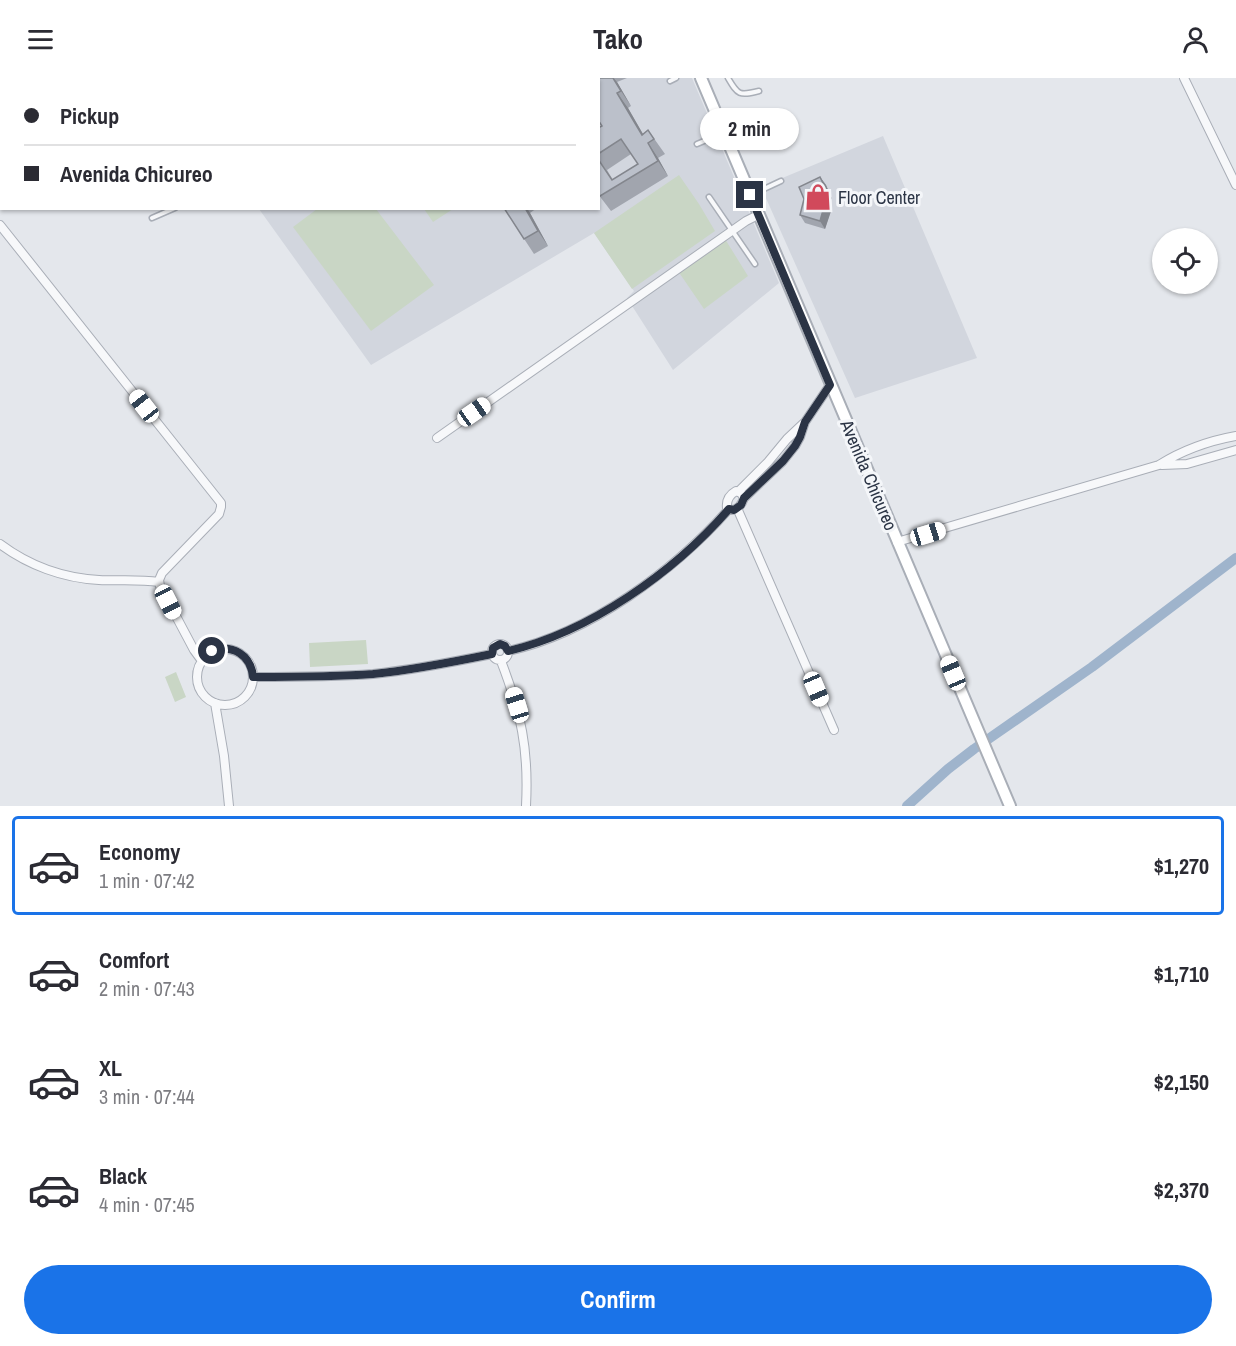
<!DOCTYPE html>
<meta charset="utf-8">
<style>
:root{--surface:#fff;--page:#f7f7f7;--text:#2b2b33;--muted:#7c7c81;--line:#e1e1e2;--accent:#1a73e8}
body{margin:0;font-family:"Archivo Narrow",sans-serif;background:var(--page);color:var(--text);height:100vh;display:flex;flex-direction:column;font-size:22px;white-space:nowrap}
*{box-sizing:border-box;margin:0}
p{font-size:20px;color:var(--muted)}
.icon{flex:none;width:33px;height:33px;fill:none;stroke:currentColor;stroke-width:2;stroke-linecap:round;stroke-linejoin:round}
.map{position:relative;height:728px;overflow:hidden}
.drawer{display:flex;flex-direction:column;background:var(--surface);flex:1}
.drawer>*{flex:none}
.guide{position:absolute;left:0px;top:0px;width:600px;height:132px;box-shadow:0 2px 4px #0004;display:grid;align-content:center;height:132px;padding:0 24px;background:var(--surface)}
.fabs{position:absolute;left:1152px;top:150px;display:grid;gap:12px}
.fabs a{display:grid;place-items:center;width:66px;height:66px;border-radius:50%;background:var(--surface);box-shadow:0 2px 4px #0004;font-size:30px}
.end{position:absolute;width:27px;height:27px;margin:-14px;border:8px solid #2b3445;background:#fff;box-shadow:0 0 0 3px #fff}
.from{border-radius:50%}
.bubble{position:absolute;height:42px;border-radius:21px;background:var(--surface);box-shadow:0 2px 4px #0004;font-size:20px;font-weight:700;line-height:42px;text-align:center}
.car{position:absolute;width:18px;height:36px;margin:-18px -9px;border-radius:8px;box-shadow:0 0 4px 2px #0007;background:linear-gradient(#fff 24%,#345 0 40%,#fff 0 76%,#345 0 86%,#fff 0)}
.guide b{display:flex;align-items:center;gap:21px;height:57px;font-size:22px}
.guide b+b{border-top:2px solid var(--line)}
.guide i{width:15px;height:15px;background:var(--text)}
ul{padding:10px 0 0;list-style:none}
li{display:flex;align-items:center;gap:18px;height:99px;margin:0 12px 9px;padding:0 12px;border:3px solid transparent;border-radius:6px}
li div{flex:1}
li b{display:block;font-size:22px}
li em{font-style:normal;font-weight:700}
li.selected{border-color:var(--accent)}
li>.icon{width:54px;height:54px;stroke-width:1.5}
.button{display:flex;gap:12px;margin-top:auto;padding:12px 24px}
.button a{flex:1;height:69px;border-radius:36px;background:var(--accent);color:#fff;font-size:24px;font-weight:700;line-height:69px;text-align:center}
header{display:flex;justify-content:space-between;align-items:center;height:78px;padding:0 24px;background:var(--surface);font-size:27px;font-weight:700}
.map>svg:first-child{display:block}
.built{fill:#d2d6de}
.green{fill:#c9d6c5}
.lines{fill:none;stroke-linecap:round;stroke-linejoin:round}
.canal{stroke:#9fb4cc;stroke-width:10}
.lane-casing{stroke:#a9aeb7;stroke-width:7}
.street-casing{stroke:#a9aeb7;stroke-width:10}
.secondary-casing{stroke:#a9aeb7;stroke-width:14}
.lane{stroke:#f7f8fa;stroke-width:4}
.street{stroke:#f7f8fa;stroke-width:8}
.secondary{stroke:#fff;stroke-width:10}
.wall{fill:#a1a5ae;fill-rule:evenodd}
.shaded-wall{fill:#83868d}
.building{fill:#bbc0ca;stroke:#83868d;stroke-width:1.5}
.route{stroke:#2b3445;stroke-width:8}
.labels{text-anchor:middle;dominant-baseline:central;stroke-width:6;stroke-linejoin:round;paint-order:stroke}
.poi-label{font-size:18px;fill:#2b3445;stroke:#f4f6f9;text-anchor:start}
.street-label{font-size:18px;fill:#2b3445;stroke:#f4f6f9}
</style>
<header><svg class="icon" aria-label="menu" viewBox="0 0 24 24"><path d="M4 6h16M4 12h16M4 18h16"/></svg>Tako<svg class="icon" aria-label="person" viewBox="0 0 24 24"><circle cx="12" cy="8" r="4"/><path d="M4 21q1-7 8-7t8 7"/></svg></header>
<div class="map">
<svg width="1236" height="728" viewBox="0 0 1236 728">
<rect width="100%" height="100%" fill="#e4e7ec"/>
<path class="built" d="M477 0H692L779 205 673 292 627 220 634 213 594 155 371 287 259 131 598 130V2Z
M883 58 977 280 855 320 761 109Z"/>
<path class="green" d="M679 97 699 126 715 153 632 211 594 155Z
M317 131H376L434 207 371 253 293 149Z
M424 131H453L433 144Z
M725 161 748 198 704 231 678 193Z
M366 562 368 586 310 589 309 565Z
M176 594 186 619 175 624 165 599Z"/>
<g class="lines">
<path class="canal" d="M907 728 948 691 974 671 1092 589 1236 480"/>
<defs>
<path id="lane" d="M728 0C738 17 739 18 759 13
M670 3 676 0
M697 66 723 55
M751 117 781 103
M709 119 755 186
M152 140 175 130"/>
<path id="street" d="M1184 0 1236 107
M0 147 221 425V429L219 436 162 495 159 502 160 508 194 572 202 583
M437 360 746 143 758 137
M1162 387 1187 386 1236 372
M736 413 741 415 744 420C742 426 738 432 731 432L727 430C726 422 729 417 736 413Z
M739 413 768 384 787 361 804 345
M744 420 783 383 795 368 800 359 805 344 830 307
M737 430 834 652
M897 464 1159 387C1183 372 1208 363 1236 358
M0 466C28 487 63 500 99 502 119 503 138 501 159 504
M492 574a8 8 0 1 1 16 0a8 8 0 1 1-16 0Z
M197 599a28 28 0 1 1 56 0a28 28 0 1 1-56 0Z
M508 573C590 555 674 493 729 431
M501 583C521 635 529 671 526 728
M253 599C293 599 333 599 373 596 413 592 453 584 492 576
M215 625 224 678 229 728"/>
<path id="secondary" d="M701 0 1010 728"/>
</defs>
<use href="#lane" class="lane-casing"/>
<use href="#street" class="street-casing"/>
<use href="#secondary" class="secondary-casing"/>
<use href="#lane" class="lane"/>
<use href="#street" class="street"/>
<use href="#secondary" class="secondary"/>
</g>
<path class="wall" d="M458 0H627L617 4 631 28 628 30 643 56 648 52 665 76 658 80 668 98 611 133 598 116V50L602 48 598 2H455ZM631 76 638 86 613 102 607 92Z
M820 99 826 107 832 121 824 125 831 133 825 151 805 145 800 137Z
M504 130H537L530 135 548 168 534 176Z"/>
<path class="shaded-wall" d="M613 0 617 4 631 28 621 13Z
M617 15 628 30 648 65 642 57Z
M648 65 658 80 668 98 658 83Z
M820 99 826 107 832 121 827 114Z
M825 125 831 133 825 151 820 143Z
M525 130H527L530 135 548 168 538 153Z"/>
<path class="building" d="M458 0H507L503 2H455Z
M533 0H563L560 2H534Z
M572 0H613L621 13 617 15 642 57 648 52 654 61 648 65 658 83 600 118 598 116V81L612 102 638 86 621 61 598 76V50L602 48 598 42V2H573Z
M820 99 827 114 811 121 825 125 820 143 800 137 804 121 799 109Z
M504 130H525L538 153 524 161Z"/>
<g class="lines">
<path class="route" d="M212 573C233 566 251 577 253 599 293 599 333 599 373 596 413 592 453 584 492 576L493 570 500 566 505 568 508 573C590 554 674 494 729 431L734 432 741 427 744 420 783 383 795 368 800 359 805 344 830 307 750 117"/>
</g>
<defs>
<symbol id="shop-bare" viewBox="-9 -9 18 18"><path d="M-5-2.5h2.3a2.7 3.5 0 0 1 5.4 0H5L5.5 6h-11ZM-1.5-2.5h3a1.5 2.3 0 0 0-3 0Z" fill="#d1495b" stroke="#f4f6f9" stroke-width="2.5" paint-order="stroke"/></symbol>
</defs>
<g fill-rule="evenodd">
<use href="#shop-bare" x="799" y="100" width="38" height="38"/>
</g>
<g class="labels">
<g class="poi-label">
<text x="838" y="119">Floor Center</text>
</g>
<g class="street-label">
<text transform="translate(869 397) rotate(67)">Avenida Chicureo</text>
</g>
</g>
</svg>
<div class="fabs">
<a><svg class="icon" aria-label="locate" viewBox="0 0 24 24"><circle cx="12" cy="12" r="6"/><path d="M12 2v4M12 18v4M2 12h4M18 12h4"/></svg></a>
</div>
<i class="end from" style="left:212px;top:573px"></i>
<i class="end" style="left:750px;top:117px"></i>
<div class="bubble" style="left:700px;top:30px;width:99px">2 min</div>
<i class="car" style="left:144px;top:328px;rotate:322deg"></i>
<i class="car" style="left:474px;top:334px;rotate:55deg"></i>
<i class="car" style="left:928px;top:456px;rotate:73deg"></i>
<i class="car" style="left:168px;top:524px;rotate:153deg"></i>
<i class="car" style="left:953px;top:595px;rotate:337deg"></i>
<i class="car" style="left:816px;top:611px;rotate:157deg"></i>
<i class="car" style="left:517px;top:627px;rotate:343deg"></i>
<div class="guide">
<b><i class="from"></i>Pickup</b>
<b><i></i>Avenida Chicureo</b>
</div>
</div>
<section class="drawer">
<ul>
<li class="selected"><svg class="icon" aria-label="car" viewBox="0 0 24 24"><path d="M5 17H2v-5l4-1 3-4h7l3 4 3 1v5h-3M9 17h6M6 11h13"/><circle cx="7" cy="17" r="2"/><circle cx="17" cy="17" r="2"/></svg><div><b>Economy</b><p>1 min · 07:42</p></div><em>$1,270</em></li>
<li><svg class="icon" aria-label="car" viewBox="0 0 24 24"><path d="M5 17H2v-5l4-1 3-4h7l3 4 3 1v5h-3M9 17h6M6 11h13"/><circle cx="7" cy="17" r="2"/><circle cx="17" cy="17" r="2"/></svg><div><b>Comfort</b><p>2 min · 07:43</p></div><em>$1,710</em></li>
<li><svg class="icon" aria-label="car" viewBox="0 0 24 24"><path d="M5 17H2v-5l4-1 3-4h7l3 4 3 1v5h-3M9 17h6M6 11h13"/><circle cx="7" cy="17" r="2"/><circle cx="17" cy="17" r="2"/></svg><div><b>XL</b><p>3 min · 07:44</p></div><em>$2,150</em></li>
<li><svg class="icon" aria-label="car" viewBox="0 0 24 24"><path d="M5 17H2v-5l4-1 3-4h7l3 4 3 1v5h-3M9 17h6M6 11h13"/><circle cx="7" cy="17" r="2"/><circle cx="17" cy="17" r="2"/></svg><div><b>Black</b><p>4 min · 07:45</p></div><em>$2,370</em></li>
</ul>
<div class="button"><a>Confirm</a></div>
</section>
